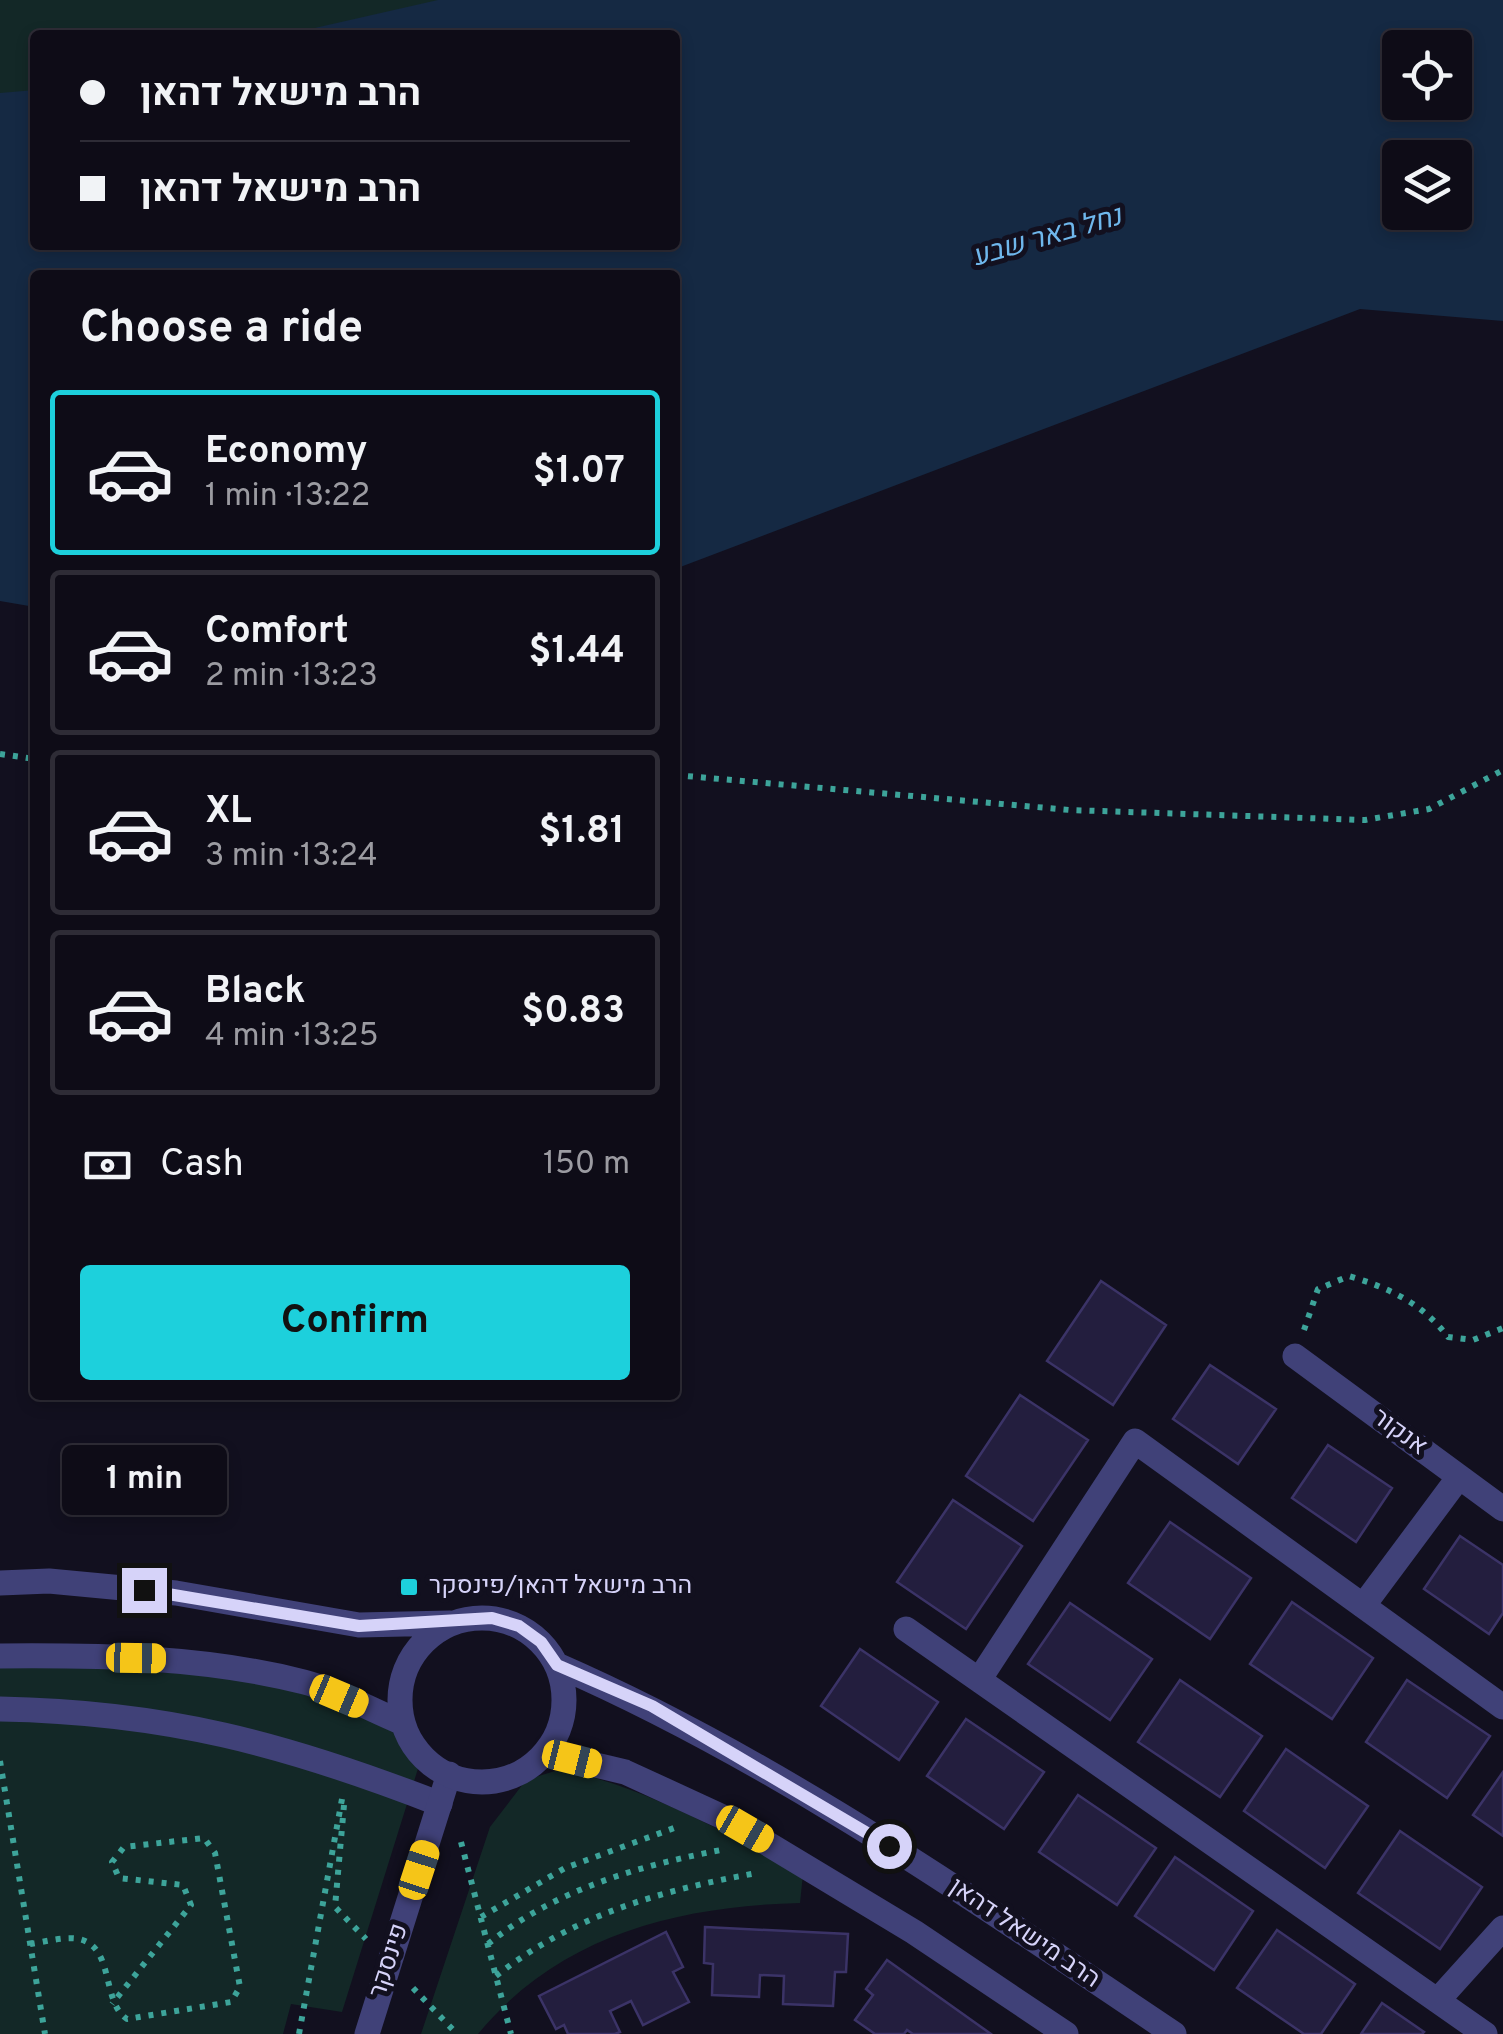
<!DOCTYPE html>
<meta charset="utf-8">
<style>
:root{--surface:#0e0c17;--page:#171520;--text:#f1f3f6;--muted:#9b9ba1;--line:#2e2c36;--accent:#1dd0dc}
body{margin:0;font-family:Overpass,Heebo,sans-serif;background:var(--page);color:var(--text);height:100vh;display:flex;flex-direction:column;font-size:38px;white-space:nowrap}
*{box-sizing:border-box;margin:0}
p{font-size:32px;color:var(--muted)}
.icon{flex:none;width:55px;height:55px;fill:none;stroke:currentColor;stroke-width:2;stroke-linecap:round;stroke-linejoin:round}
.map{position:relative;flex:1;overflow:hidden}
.drawer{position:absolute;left:30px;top:270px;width:650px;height:1130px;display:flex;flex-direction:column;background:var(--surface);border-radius:10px;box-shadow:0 5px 15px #0003,0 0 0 2px var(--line)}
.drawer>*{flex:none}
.hud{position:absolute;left:30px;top:30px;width:650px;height:220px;border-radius:10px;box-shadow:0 5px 15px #0003,0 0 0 2px var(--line);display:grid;align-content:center;height:220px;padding:0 50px;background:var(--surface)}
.tools{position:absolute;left:1382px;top:30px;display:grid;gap:20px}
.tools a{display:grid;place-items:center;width:90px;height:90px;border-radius:10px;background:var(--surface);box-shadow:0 5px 15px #0003,0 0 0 2px var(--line);font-size:50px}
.end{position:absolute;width:45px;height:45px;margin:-22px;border:12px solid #d6d3f9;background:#111;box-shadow:0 0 0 5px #111}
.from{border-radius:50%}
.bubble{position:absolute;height:70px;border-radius:10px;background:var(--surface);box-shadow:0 5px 15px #0003,0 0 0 2px var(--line);font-size:32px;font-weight:700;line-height:70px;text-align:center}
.car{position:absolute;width:30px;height:60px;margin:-30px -15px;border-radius:12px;box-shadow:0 0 8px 2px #0007;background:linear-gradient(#f5c518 24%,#345 0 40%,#f5c518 0 76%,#345 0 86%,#f5c518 0)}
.hud b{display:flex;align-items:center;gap:35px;height:95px;font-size:38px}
.hud b+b{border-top:2px solid var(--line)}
.hud i{width:25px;height:25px;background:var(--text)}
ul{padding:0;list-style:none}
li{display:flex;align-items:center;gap:30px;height:165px;margin:0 20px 15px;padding:0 30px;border:5px solid var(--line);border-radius:10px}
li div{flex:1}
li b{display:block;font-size:38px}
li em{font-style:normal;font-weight:700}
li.on{border-color:var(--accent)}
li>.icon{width:90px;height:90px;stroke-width:1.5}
h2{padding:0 50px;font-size:45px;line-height:120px}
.pay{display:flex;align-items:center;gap:25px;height:110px;padding:0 50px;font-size:38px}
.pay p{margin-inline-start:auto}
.button{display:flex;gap:20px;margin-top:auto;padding:20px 50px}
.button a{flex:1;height:115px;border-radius:10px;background:var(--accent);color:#111;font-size:40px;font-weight:700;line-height:115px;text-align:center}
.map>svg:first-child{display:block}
.green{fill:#132827}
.water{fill:#152943;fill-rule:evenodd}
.building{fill:#231e3e;stroke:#3b3367;stroke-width:2.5}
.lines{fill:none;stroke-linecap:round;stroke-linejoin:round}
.path{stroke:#3da49a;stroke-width:6;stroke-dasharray:5 8;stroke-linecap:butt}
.pedestrian{stroke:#404178;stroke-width:25}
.minor{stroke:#404178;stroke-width:25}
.tertiary{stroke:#404178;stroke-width:25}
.route{stroke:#d6d3f9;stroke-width:12}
.poi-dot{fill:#1dd0dc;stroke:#12101f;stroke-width:4}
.labels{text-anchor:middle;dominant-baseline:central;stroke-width:10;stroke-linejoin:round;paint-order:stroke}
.street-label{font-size:25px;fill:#d6d3f9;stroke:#12101f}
.poi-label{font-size:25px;fill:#d6d3f9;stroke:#12101f;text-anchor:start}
.water-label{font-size:28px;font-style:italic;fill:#6fb7ec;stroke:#12101f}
</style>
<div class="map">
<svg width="1503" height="2034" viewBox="0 0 1503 2034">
<rect width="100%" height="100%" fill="#12101f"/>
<path class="green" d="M0 0H487L361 35H35V126L0 136Z
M0 1660 267 1680 395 1719 413 1733 421 1759 342 2012 291 2004 283 2034H0Z
M555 1771C619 1773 745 1842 803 1874L800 1903C678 1906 559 1935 478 2034H421L490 1827 526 1780Z"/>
<path class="water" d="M438 0H1503V321L1360 309 675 569V275H35V607L0 601V93L35 90V245H675V35H284ZM1400 48H1455V102H1400ZM1400 158H1455V212H1400Z"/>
<path class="building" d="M1101 1281 1166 1325 1113 1405 1047 1361Z
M1210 1365 1276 1409 1238 1464 1173 1419Z
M1020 1395 1088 1440 1033 1521 966 1476Z
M1328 1445 1392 1488 1356 1542 1292 1498Z
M953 1500 1022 1546 966 1629 897 1582Z
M1170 1522 1251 1578 1210 1639 1128 1583Z
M1460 1536 1503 1565V1613L1489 1634 1424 1589Z
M1292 1602 1373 1658 1332 1719 1250 1664Z
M1070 1603 1152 1659 1110 1720 1028 1664Z
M860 1649 938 1702 899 1760 821 1706Z
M1180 1680 1262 1736 1220 1797 1138 1742Z
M1407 1680 1490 1736 1447 1798 1366 1742Z
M966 1719 1044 1772 1004 1829 927 1776Z
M1286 1749 1368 1806 1325 1868 1244 1811Z
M1503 1772V1836L1473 1815Z
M1078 1795 1156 1848 1117 1905 1039 1852Z
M1400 1831 1482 1887 1440 1949 1358 1893Z
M1175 1857 1253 1911 1214 1970 1135 1916Z
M705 1927 848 1934 846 1972H835L833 2006 783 2004 784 1976 760 1975 759 1997 712 1995 713 1964 704 1963Z
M1277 1930 1355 1984 1321 2034H1304L1237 1988Z
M666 1932 683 1967 673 1972 689 2002 643 2025 631 2001 610 2011 620 2032 615 2034H568L564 2025 556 2029 539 1996Z
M887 1960 991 2034H913L907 2030 904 2034H875L855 2020 873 1995 866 1989Z
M1382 2003 1424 2032 1422 2034H1361Z"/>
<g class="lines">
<path class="path" d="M0 754 35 759
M675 775 1070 810 1365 820 1429 809 1503 770
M1304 1330 1318 1289 1349 1276C1389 1288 1422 1303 1448 1337L1473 1340 1503 1328
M0 1761 45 2034
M344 1805 335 1907 366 1939
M461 1842 511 2034
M481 1917 565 1868 674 1828
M30 1944C44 1942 65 1936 79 1939 115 1947 101 2002 127 2019L231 2002 240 1987 215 1853 204 1838 124 1847 112 1862 119 1878 183 1885 191 1905 112 2004
M488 1944C554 1890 638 1866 721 1850
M496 1976C573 1915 662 1890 757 1873
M413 1988 457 2034
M299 2034 342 1799"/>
<path class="pedestrian" d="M0 1709C166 1712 286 1744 440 1804"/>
<path class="minor" d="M1295 1356 1503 1509
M1363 1606 1459 1477
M906 1629 1485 2034
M979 1680 1135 1441 1503 1707
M1438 2000 1503 1928
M367 2034 449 1774"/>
<path class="tertiary" d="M0 1583 49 1581 176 1593 359 1625 450 1623
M400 1700a82 82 0 1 1 164 0a82 82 0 1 1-164 0Z
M0 1656C101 1655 206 1657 304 1682 338 1691 371 1710 403 1723
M557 1665C777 1761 975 1901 1174 2034
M545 1753 625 1772 725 1818 914 1932 1066 2034"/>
</g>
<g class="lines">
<path class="route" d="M144 1590 359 1626 492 1618 519 1626 541 1642 557 1665 652 1706 889 1846"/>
</g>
<rect class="poi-dot" x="399" y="1577" width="20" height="20" rx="5"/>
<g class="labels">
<g class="street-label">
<text transform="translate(1399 1433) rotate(36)">אנקור</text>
<text transform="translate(1024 1934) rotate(34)">הרב מישאל דהאן</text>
<text transform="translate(390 1961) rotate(-72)">פינסקר</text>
</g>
<g class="poi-label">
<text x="429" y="1587">הרב מישאל דהאן/פינסקר</text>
</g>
<g class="water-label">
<text transform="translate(1047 238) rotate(-16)">נחל באר שבע</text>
</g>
</g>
</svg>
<div class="tools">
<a><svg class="icon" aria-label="locate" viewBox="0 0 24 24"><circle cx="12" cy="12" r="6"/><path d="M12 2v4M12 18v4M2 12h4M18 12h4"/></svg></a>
<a><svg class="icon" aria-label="layers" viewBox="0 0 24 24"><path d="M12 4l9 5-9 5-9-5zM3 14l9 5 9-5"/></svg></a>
</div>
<i class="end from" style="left:889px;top:1846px"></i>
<i class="end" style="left:144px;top:1590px"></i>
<div class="bubble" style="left:62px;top:1445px;width:165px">1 min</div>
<i class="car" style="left:136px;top:1658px;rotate:91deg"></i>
<i class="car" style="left:339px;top:1696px;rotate:113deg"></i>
<i class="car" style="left:572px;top:1759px;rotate:104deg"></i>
<i class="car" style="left:745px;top:1829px;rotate:120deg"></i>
<i class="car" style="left:419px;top:1870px;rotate:18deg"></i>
<div class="hud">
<b><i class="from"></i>הרב מישאל דהאן</b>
<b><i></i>הרב מישאל דהאן</b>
</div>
<section class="drawer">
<h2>Choose a ride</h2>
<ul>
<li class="on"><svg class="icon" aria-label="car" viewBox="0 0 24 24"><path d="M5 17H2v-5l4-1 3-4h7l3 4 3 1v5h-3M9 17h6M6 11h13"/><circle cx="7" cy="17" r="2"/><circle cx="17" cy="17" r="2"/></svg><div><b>Economy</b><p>1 min · 13:22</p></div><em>$1.07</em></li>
<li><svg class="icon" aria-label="car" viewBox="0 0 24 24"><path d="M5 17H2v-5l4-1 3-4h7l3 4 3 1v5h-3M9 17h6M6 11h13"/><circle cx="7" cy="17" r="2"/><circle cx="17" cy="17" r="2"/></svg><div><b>Comfort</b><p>2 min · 13:23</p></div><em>$1.44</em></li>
<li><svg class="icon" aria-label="car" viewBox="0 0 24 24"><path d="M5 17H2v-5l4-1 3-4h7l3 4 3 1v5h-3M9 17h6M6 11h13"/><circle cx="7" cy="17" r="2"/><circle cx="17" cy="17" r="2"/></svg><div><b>XL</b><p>3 min · 13:24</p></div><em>$1.81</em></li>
<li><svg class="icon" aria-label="car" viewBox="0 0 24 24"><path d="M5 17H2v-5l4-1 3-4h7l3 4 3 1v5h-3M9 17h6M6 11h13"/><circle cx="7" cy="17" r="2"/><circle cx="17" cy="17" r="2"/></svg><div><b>Black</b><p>4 min · 13:25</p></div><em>$0.83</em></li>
</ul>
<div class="pay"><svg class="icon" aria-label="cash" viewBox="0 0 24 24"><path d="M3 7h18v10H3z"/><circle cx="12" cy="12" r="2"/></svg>Cash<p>150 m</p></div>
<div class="button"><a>Confirm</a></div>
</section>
</div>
